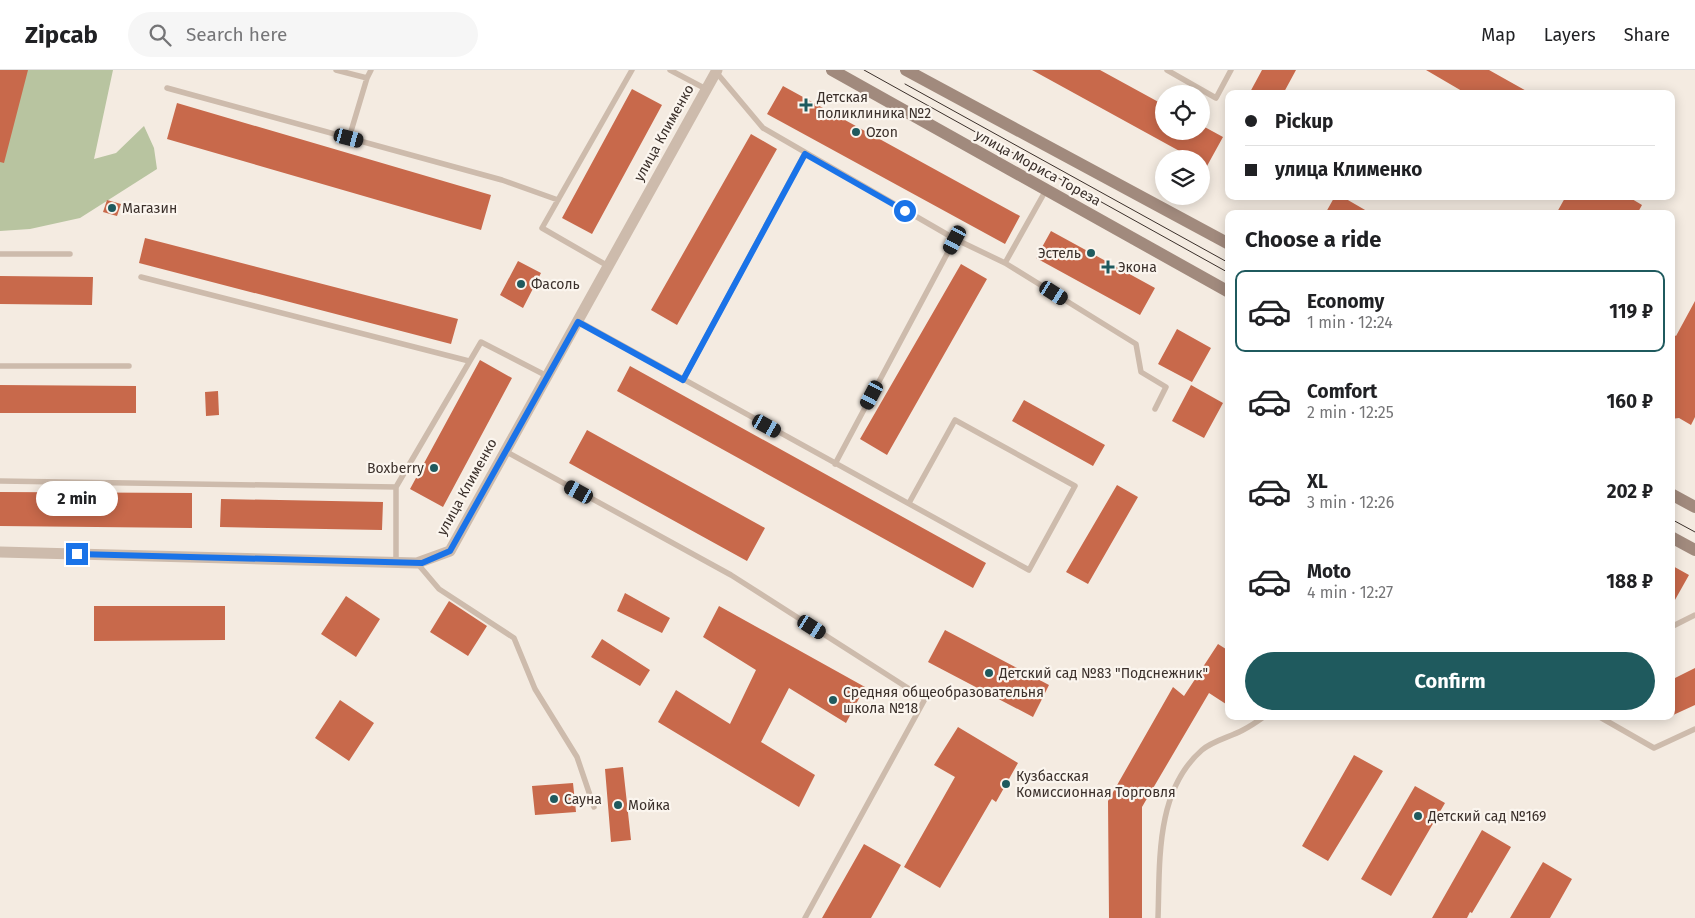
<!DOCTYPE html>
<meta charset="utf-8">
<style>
:root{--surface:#fff;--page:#f6f6f6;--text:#202124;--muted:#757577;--line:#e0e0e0;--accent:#1f5a5e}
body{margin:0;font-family:"Fira Sans",sans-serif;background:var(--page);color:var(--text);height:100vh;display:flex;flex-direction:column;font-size:19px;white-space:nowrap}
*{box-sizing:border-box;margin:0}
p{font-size:16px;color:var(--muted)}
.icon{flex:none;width:28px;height:28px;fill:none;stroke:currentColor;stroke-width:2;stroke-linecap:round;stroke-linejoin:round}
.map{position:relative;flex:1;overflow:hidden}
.side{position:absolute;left:1225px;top:140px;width:450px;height:510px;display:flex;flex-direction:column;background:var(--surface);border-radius:10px;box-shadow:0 2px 12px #0003}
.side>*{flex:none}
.hud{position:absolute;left:1225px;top:20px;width:450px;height:110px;border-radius:10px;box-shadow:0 2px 12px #0003;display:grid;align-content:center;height:110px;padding:0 20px;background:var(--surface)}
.fabs{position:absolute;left:1155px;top:15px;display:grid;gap:10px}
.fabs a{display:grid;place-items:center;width:55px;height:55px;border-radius:50%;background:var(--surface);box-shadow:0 2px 12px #0003;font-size:25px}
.end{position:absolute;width:22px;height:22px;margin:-11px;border:6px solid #1a73e8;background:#fff;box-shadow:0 0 0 2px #fff}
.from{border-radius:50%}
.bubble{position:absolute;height:35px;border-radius:18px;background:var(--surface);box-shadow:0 2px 12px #0003;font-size:16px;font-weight:700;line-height:35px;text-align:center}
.car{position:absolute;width:15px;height:30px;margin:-15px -8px;border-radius:6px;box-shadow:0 0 4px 1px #0007;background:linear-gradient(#222 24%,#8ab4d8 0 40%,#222 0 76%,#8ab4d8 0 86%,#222 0)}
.hud b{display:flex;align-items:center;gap:18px;height:48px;font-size:19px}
.hud b+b{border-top:1px solid var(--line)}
.hud i{width:12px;height:12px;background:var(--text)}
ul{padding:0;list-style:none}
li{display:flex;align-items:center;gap:15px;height:82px;margin:0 10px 8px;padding:0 10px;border:2px solid transparent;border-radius:10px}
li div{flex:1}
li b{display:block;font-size:19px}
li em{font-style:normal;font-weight:700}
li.current{border-color:var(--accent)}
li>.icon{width:45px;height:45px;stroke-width:1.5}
h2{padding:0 20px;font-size:22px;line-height:60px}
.button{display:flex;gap:10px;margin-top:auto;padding:10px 20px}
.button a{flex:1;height:58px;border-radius:30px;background:var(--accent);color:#fff;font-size:20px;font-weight:700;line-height:58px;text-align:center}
header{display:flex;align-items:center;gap:30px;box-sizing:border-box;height:70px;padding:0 25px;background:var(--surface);border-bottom:1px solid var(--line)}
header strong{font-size:24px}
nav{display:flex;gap:28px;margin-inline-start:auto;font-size:18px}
.search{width:350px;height:45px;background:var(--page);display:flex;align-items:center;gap:12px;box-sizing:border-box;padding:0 18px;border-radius:28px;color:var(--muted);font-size:19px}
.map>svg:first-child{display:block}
.green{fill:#b8c4a0}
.building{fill:#c8694b}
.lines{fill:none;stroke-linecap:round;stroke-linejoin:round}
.lane{stroke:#cdbbac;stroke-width:5.5}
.street{stroke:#cdbbac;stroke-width:11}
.secondary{stroke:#a18a7d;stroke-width:12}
.tram{stroke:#3b302b;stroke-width:1}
.route{stroke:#1a73e8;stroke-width:6}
.poi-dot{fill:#1f5a5e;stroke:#fbf5ee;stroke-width:2}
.labels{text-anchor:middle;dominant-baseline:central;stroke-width:4.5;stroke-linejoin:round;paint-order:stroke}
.poi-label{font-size:14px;fill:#3b302b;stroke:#fbf5ee;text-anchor:start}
.street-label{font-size:14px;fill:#3b302b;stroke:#fbf5ee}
</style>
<header>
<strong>Zipcab</strong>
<div class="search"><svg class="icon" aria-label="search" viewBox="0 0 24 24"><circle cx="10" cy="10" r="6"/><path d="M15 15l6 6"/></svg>Search here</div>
<nav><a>Map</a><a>Layers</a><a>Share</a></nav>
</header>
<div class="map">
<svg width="1695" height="848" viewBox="0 0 1695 848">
<rect width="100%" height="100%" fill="#f4ebe1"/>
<path class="green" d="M0 0H113L94 89 116 83 144 56 154 78 157 99 80 148 30 159 0 161Z"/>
<path class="building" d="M0 0H28L4 93 0 92Z
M1032 0H1100L1164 35V61H1201V55L1223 67 1207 96 1201 93V89H1194Z
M1262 0H1296L1283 24H1249Z
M1426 0H1489L1532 24H1467Z
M783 16 1020 146 1005 174 767 44Z
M632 19 662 35 592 164 562 148Z
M177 33 491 125 481 160 167 69Z
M751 64 777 79 677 255 651 240Z
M1335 126H1341L1372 144H1325Z
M1566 126H1627L1642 135 1637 144H1556Z
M107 130 121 134 117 146 103 142Z
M1051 161 1155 218 1140 245 1036 188Z
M145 168 458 249 451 274 139 193Z
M518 191 541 203 523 238 500 225Z
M961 194 987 209 887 385 860 369Z
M0 206 93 207 92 235 0 234Z
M1695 231V347L1691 355 1679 348 1671 349V263L1676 266Z
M1177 259 1211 278 1192 312 1158 294Z
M480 290 512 308 443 437 410 419Z
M630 296 986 493 973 518 617 321Z
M0 315 136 316V343H0Z
M1191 315 1223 333 1204 368 1172 351Z
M218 321 219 345 206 346 205 322Z
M1024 330 1105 375 1093 396 1012 351Z
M587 360 765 458 747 491 569 393Z
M1117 415 1138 427 1088 514 1066 502Z
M0 422 192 423V458L0 456Z
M221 429 383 432 382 460 220 457Z
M1671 495 1689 505 1671 537Z
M625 523 670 548 662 563 617 541Z
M346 526 380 549 356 587 321 564Z
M449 531 487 556 468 586 430 562Z
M94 536H225V570L94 571Z
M719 536 865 617 846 653 789 618 761 672 815 705 799 737 658 652 676 620 730 654 756 600 703 567Z
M945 560 1049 615 1033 647 928 592Z
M602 569 650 600 640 616 591 587Z
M1218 574 1229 581V636L1209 623 1142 737V848H1109L1108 731 1173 617 1184 626Z
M1695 598V635L1671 646V610Z
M340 630 374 653 349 691 315 668Z
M958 657 1018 693 996 732 992 729 940 818 904 797 955 707 934 695Z
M1354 685 1383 701 1328 791 1302 776Z
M623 697 631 770 611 772 605 699Z
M573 713 576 742 535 745 532 716Z
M1415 716 1445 733 1391 826 1361 809Z
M1482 760 1511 777 1472 843 1470 842 1467 848H1432Z
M864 774 901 795 871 848H822Z
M1543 792 1572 809 1550 848H1510Z"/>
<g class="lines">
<path class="lane" d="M336 0 367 8 371 0
M670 0 706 19
M1167 0 1216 28 1231 0
M716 2 763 58 955 169 1005 193 1136 274 1141 302 1166 317 1155 339
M167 18 502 110 558 130
M349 68 367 8
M0 184H70
M1005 193 1046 120
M608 196 542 158 632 0
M141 207 469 291
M578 251 1029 500 1075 416 955 350 909 433
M0 296H129
M683 310 805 83
M505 381 731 505 925 629 805 848
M835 394 955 169
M0 411 396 417 481 272 547 306
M396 417V493
M417 493 439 519 514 568 535 619 577 687 594 737
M1671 557 1695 545
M1598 646 1654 678 1695 659
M1158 848C1160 792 1155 721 1202 680 1212 671 1230 667 1243 660 1251 656 1258 651 1265 646"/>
<path class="street" d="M0 482 417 493 450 481 717 0"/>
<path class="secondary" d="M832 0 1229 222
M906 0 1229 174
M1671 424 1695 437
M1671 467 1695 480"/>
<path class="tram" d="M864 0 1229 203
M905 14 1229 193
M1671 449 1695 462"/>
</g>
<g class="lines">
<path class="route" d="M77 484 422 493 450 481 578 252 683 310 805 84 905 141"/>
</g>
<g class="poi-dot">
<path d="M803.5 27.5h5v5h5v5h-5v5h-5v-5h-5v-5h5z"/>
<circle cx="856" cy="62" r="5"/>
<circle cx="112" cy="138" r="5"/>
<circle cx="1091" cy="183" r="5"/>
<path d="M1105.5 189.5h5v5h5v5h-5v5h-5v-5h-5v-5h5z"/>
<circle cx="521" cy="214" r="5"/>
<circle cx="434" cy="398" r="5"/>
<circle cx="989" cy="603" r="5"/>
<circle cx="833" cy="630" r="5"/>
<circle cx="1006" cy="714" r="5"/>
<circle cx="554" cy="729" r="5"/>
<circle cx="618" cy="735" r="5"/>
<circle cx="1418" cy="746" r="5"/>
</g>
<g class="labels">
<g class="poi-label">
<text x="817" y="27">Детская<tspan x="817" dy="16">поликлиника №2</tspan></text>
<text x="866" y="62">Ozon</text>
<text x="122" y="138">Магазин</text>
<text x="1081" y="183" text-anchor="end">Эстель</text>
<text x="1118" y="197">Экона</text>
<text x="531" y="214">Фасоль</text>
<text x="424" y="398" text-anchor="end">Boxberry</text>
<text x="999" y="603">Детский сад №83 "Подснежник"</text>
<text x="843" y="622">Средняя общеобразовательня<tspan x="843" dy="16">школа №18</tspan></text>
<text x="1016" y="706">Кузбасская<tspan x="1016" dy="16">Комиссионная Торговля</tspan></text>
<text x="564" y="729">Сауна</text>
<text x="628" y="735">Мойка</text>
<text x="1428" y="746">Детский сад №169</text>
</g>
<g class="street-label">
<text transform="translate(664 63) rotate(-61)">улица Клименко</text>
<text transform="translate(1038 98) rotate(29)">улица Мориса Тореза</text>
<text transform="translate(467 417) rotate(-61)">улица Клименко</text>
</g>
</g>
</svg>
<div class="fabs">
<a><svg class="icon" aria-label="locate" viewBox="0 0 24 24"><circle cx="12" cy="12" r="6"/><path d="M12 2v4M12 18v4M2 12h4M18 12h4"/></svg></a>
<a><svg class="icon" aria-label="layers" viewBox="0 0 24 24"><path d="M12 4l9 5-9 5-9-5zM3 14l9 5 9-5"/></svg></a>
</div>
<i class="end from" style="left:905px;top:141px"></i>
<i class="end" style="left:77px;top:484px"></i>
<div class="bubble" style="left:36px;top:411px;width:82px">2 min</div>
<i class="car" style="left:349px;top:68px;rotate:105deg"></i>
<i class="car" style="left:955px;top:170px;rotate:208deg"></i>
<i class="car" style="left:1054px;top:223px;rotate:122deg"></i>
<i class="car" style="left:872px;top:325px;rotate:208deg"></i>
<i class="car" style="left:767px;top:356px;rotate:119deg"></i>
<i class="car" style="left:579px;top:422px;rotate:299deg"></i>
<i class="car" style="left:812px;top:557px;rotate:122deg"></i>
<div class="hud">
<b><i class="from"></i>Pickup</b>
<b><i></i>улица Клименко</b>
</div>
<section class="side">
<h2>Choose a ride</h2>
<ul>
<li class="current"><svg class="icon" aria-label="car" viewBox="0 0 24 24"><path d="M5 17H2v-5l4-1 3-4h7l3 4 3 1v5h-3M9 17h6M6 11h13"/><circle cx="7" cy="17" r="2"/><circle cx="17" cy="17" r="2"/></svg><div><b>Economy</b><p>1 min · 12:24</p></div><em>119 ₽</em></li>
<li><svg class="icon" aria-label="car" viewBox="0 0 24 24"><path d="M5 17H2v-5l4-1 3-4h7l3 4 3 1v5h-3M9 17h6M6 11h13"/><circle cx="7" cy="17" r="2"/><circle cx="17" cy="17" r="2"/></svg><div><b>Comfort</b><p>2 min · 12:25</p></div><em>160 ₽</em></li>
<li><svg class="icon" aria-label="car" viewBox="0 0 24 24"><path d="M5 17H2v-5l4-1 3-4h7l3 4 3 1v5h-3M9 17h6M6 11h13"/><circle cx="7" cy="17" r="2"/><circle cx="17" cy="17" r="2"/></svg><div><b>XL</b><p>3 min · 12:26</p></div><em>202 ₽</em></li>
<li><svg class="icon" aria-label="car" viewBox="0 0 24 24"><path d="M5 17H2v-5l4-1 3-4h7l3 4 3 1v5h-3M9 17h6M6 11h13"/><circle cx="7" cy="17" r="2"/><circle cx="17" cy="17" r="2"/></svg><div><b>Moto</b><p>4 min · 12:27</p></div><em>188 ₽</em></li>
</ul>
<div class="button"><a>Confirm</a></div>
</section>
</div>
